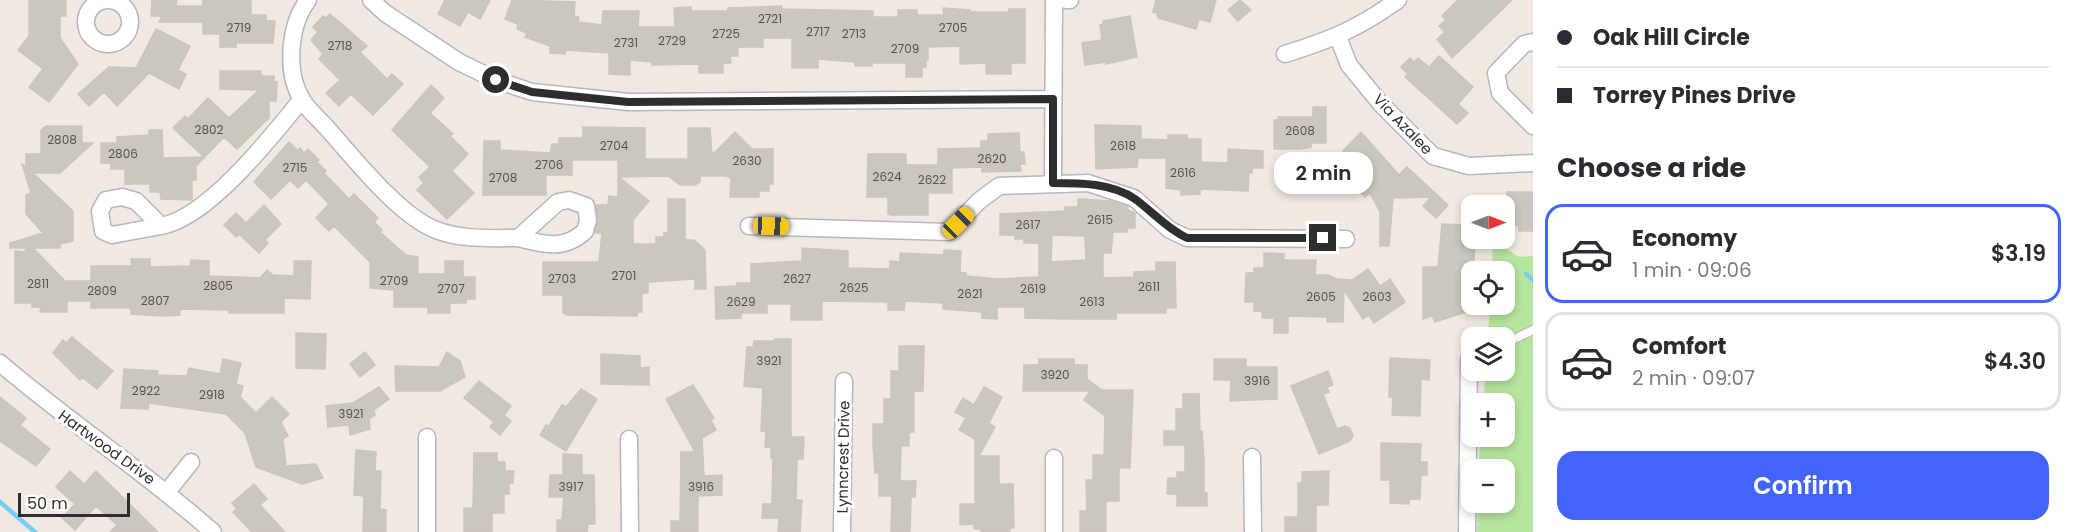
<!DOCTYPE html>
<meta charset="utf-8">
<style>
:root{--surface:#fff;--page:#f7f7f7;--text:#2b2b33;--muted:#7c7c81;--line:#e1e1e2;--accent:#4264fb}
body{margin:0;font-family:Poppins,sans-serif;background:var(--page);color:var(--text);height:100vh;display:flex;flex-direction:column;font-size:22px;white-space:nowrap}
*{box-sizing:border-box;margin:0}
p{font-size:20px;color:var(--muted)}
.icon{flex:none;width:33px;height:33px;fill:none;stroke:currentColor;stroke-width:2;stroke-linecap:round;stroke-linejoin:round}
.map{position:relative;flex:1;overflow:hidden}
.drawer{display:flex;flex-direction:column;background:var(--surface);width:540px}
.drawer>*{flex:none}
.banner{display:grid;align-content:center;height:132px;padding:0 24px;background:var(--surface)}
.needle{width:39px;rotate:90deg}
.buttons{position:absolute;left:1461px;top:195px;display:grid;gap:12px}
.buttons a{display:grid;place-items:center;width:54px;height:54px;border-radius:12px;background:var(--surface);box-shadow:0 3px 9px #0003;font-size:30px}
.scale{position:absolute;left:18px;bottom:15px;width:112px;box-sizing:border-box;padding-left:6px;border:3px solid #2e2e2e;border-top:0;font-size:16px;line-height:21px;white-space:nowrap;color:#2e2e2e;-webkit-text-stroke:4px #fff;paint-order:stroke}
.end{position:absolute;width:27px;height:27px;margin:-14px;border:8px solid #2e2e2e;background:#fff;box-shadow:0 0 0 3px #fff}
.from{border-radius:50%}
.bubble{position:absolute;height:42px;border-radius:18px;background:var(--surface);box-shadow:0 3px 9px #0003;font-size:20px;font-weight:600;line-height:42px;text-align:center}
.car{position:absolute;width:18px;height:36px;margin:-18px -9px;border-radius:8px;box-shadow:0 0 4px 2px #0007;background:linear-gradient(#f5c518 24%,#345 0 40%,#f5c518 0 76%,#345 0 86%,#f5c518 0)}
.banner b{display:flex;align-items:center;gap:21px;height:57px;font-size:22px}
.banner b+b{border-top:2px solid var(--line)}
.banner i{width:15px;height:15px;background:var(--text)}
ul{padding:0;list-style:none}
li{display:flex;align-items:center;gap:18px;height:99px;margin:0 12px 9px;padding:0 12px;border:3px solid var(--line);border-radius:18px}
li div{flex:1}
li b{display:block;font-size:22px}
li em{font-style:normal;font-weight:600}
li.selected{border-color:var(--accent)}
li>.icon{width:54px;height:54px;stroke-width:1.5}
h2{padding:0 24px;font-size:27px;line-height:72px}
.cta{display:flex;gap:12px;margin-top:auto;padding:12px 24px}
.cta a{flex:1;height:69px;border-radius:18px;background:var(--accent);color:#fff;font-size:24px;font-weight:600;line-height:69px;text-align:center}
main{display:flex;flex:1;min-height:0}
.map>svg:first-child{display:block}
.green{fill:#b6e59e}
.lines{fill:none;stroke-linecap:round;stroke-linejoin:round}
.stream{stroke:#75cff0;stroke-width:4.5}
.building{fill:#cbc7bf;stroke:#cbc5ba;stroke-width:1.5;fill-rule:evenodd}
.service-casing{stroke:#b4b7c1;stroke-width:10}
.minor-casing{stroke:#b4b7c1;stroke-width:19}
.service{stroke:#fff;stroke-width:8}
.minor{stroke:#fff;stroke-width:16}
.route{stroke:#2e2e2e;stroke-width:8}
.labels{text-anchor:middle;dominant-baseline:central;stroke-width:6;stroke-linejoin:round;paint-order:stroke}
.number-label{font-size:12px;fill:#555452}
.street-label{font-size:15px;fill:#2e2e2e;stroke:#fff}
</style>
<main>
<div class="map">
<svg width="1533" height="532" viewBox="0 0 1533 532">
<rect width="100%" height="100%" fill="#efe9e1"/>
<path class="green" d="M1493 240 1519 257 1533 256V532H1477L1478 503 1504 502V470L1478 469 1481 437 1504 436V404L1483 403 1486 371 1504 370V338L1488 337 1490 305 1504 304V272L1492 271Z"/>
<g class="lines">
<path class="stream" d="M1526 274 1533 280
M0 502 35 532"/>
</g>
<path class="building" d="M29 0H66V16H60V38L78 64 49 102 29 87 43 69 18 50 29 36Z
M152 0H177L176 6H203V0H251V15H266V21H275L273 43H236V47H220V34H203V22H159L162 16H151Z
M445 0H490L480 19 468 12 460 26 438 14Z
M512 0 575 2 574 16 579 17 578 22 602 25 603 11H639L638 27H675L674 8 691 7V11H728V8L782 6V9L873 11V17H898V10H917V15H944L943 8 970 10V12H1009V9H1025V63H1011V74H986V63L960 64V46L928 47V60H926V67H922V77H906V63H872V66H855V62L818 59V68H792V38H763V47H738V56H730L731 63H723V73H699V64L652 65V62L630 60V75L609 74V53L566 50 565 54 550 53V46L525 37 527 33 517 29 518 24 505 19Z
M1156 0H1216L1210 22 1199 19 1196 29 1158 18 1157 13 1153 12Z
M1240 0 1251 10 1238 21 1228 10Z
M1458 0H1512L1452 58 1437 39 1445 32 1439 26 1446 20 1442 16Z
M330 14 367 46 360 52 387 79 392 74 403 84 373 115 351 94 339 106 326 93 340 80 319 59 323 54 311 40 318 32 313 27 323 16 326 18Z
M1130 16 1137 57 1106 64V62L1085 65 1082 43 1102 40 1100 25 1103 24V21Z
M156 29 190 46 178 70 186 74 179 89 149 73 117 106 104 92 89 106 78 94 109 67 136 68Z
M1439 56 1473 87 1458 104 1468 113 1457 124 1405 77 1408 74 1401 67 1410 58 1414 62 1418 58 1429 67Z
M220 71H261V76H274V82H277L276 101H269V118L237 149 224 137 196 166V180H192V200L161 199 160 192H150V184H125V169H111V163H101V143H117V137L149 135V130H162L163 158 204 157 173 128 185 116 188 119 208 98 229 118 259 90 220 89Z
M431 85 444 98 430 113 453 134 450 136 468 154 452 171 474 193 447 219 417 190 424 183 419 177 430 167 392 130Z
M1313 107H1326V143H1311V147L1300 149H1274V120H1278V117H1313Z
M1095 125 1141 126V139L1168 140V135H1187V139H1201V162L1228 163V149L1263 151V168H1252V173H1249L1248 191 1200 189V194L1181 195V190L1166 188V158H1138L1137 167 1096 169Z
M46 126H82V143H93L60 173H33L73 211V241L60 244V248H33L65 281H91V266H132L131 259H150V267L190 266 191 260 209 261V276L260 278 267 270 273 275 294 276V261H311L310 299 284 298V313H229V310L180 309V315L164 316 131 314V308H91V301H67V312H40L41 307H32V303H15V251L26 252 25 248H10V243L43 233 26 214V195L31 193 22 164 26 167V154H41V130Z
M583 127 645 128V159H688V128H710L712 155 735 132 752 149H773V184H769V191H759V197H730L731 178 726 176H700V182L695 185H680L668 176 619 177 649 201 633 220V244H656V237H664V233H668V199H685V240H694L705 250 706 289H695V279L648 282V293H642V312H637V316L567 315 563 313V295H543V262H599L602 233H595L598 219 596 205H608L609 196 618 197V160H572V175H546V195H483L484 141H500V150L550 153 552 144H559V138H583Z
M1361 132 1399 175 1407 167 1448 205 1436 218 1423 206 1431 197 1393 198 1389 246H1380V212L1370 193 1365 197 1353 185 1365 172 1343 151Z
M1019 133 1020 152H1024L1025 164H1020L1021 171 982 172V167L952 168V193H928V215H891L888 214V197H867L868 154H906V165H938V149L981 148V141H988V134Z
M289 142 298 151 300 148 304 153 308 149 319 160 317 162 326 171 324 173 349 199 354 194 378 218 374 222 382 230 380 232 406 255 418 257V274H445V261H463V277H475V299H466V303H450V313H428V307H394V290L370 288V262L334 226 329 231 316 218 329 204 306 180 298 188 290 180 271 199 254 182Z
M1507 192H1533V231H1519V225L1513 226V217H1504V197H1507Z
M1078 199 1110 201 1128 207V210L1135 213V228H1127V232H1113L1111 253H1103V278L1134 277V272L1156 271V262H1175L1176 308H1166V313H1116V319H1069L1025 318V307H997V319L982 318V312L943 309V303L905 301 904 310H888V302L822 301V320H791V304H767V313H741V318L716 319 715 287 737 286V283H751V264L802 261V248L848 251V268L890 269V261L900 262V253L944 255V250L961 251 960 272 966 273V276L998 279 1039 277V243H1024V239H1015V235H1000V214L1065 211V207H1078ZM1052 235 1085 236 1086 260 1051 262Z
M264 205 281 224 265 240 268 243 259 253 239 234 236 237 224 225 236 213 246 223Z
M1442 224 1467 225 1470 227V238H1475L1472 310 1435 322 1432 316 1423 319V267H1438Z
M1264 253 1284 254V260H1316L1315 275H1328L1337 279 1352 280 1368 269 1380 286 1390 279 1405 302 1374 323 1369 315 1363 319 1344 290 1343 322H1327V317L1288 316V333H1274V318H1262V311H1254V302H1245L1246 273H1254V268H1264Z
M296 333 326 334 325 369 296 368Z
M72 337 113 371 97 389 82 377 80 380 53 353 63 340 66 343Z
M775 339H791V437H804L803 459H797L796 500H802L800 532H778L779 518H762L763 504H772L773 458H771V447H765L766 431H761L763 388 744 386 747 347H753L754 341H775Z
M899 346H924L923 391H914V432H909V446H901L900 481H916L915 497H911L910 532H891L892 496H879V473H875L873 446V424H884V399H891V371H899Z
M365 352 375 365 360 377 350 364Z
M447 352 460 361 465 377 440 391H396L395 366 439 367Z
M601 354 640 356V368L649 367V385L601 384Z
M1390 358 1430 360 1429 380 1421 379 1420 416 1392 415 1393 397H1389Z
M223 359 241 363 236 384 243 386 240 397 256 413 272 397 289 414 281 422 288 436 283 439 286 466 316 464 323 478 302 484 256 467 245 433 226 414 149 403 148 409 121 408 124 369 158 371 157 375 187 376 189 368 220 374Z
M1039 359H1074V365H1087V379L1102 390H1133L1130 468H1119V501H1106V532H1080V511H1087L1086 480H1093V455H1104L1105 416 1084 400 1090 391H1023L1024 365H1039Z
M1214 359H1246V367H1277V399L1230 401 1231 380H1214Z
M1328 371 1333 385 1327 387 1329 392 1323 394 1337 429 1345 426 1350 428 1353 436 1350 441 1319 454 1291 386Z
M479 381 511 406 504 415 511 421 500 435 490 427 494 422 464 398Z
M693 385 714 418 711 420 716 430 702 438 704 476 722 475V495L698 496V532H671V521H680L681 452H695L666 399Z
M379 387 389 399 374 410 375 415 369 419 370 429 350 435 349 425 328 427 326 406 353 403Z
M984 387 1002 397 989 423 995 427 979 456H999V484H1013L1014 528H1010V532H981V529H974V524L960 525V504H975V439L959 430 966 418 955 412 963 398 974 405Z
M581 389 597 399 566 451 540 435 546 425 549 426 562 405 566 407Z
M1183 394H1199L1200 431H1202L1204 460V493H1207V506H1177V494H1167L1168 478H1177V472H1185V445H1164V431H1176V409H1183Z
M0 397 26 418 20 425 50 449 36 466 0 441Z
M1381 443 1421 444 1420 462H1427V475H1421L1420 499H1409V504L1390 503V480H1381Z
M356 450 376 452 375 471H381L380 509 386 510V532H363L364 496 354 495Z
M474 453H497V462H505V471H514L513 483H509V494H504V513H492V532H464V508H473Z
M563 454 582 455V475H594L595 524H588L587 532H557V520H562L564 497H549L550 475H563Z
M70 471 84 484 96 471 158 532H110L117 525 96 506 75 530 62 518 75 504 56 487Z
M1329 471 1328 505H1316V532H1285V517H1298V483H1302V472Z
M254 484 267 499 260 505 285 532H252L233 512 237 509 232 503Z"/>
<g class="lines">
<defs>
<path id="service" d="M1504 344 1533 330"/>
<path id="minor" d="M308 0C289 25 285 72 302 100 308 110 319 119 326 127 353 157 399 216 436 230 462 240 490 238 518 238
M371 0 385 13 459 62 496 80 532 92 628 102 1053 99
M1066 0H1070
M86 22a22 22 0 1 1 44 0a22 22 0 1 1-44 0Z
M1338 37 1349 65 1381 104 1433 156 1469 166 1533 163
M1533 42 1524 44 1496 73 1500 93 1533 126
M1285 54C1333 39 1357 29 1398 0
M1053 183 1054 0
M122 197 136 201 161 226 112 235 103 231 100 211 106 200Z
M569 200 586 206 588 220 585 231C564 251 543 244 518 238L558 202Z
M161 226C208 218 272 136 302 99
M749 226 949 232 979 201 999 186 1088 183 1134 198 1170 230 1187 238 1346 239
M0 363C69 422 145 472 213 532
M629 439 630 532
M1252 457 1253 532
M167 492 191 462
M427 532V437
M842 532 844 381
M1054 532V458
M1467 532 1469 360"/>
</defs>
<use href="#service" class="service-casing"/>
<use href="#minor" class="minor-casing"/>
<use href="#service" class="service"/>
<use href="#minor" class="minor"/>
</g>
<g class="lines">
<path class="route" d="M496 80 532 92 628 102 1053 99V183C1080 183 1112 183 1135 199 1153 212 1166 228 1187 238H1323"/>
</g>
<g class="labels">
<g class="number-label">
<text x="770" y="18">2721</text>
<text x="239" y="27">2719</text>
<text x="953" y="27">2705</text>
<text x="818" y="31">2717</text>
<text x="726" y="33">2725</text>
<text x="854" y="33">2713</text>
<text x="672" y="40">2729</text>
<text x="626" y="42">2731</text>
<text x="340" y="45">2718</text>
<text x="905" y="48">2709</text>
<text x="209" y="129">2802</text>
<text x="1300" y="130">2608</text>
<text x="62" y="139">2808</text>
<text x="614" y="145">2704</text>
<text x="1123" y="145">2618</text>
<text x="123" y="153">2806</text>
<text x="992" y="158">2620</text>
<text x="747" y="160">2630</text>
<text x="549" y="164">2706</text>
<text x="295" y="167">2715</text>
<text x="1183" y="172">2616</text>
<text x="887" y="176">2624</text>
<text x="503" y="177">2708</text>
<text x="932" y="179">2622</text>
<text x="1100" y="219">2615</text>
<text x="1028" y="224">2617</text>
<text x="624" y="275">2701</text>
<text x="562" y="278">2703</text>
<text x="797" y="278">2627</text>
<text x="394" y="280">2709</text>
<text x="38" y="283">2811</text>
<text x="218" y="285">2805</text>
<text x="1149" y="286">2611</text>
<text x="854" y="287">2625</text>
<text x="451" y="288">2707</text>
<text x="1033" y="288">2619</text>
<text x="102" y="290">2809</text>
<text x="970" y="293">2621</text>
<text x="1321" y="296">2605</text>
<text x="1377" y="296">2603</text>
<text x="155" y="300">2807</text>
<text x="741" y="301">2629</text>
<text x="1092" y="301">2613</text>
<text x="769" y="360">3921</text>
<text x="1055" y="374">3920</text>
<text x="1257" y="380">3916</text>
<text x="146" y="390">2922</text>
<text x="212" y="394">2918</text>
<text x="351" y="413">3921</text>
<text x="571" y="486">3917</text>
<text x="701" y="486">3916</text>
</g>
<g class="street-label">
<text transform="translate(1403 124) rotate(46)">Via Azalee</text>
<text transform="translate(107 447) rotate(36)">Hartwood Drive</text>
<text transform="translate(843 457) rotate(-89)">Lynncrest Drive</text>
</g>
</g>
</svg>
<div class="buttons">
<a><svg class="needle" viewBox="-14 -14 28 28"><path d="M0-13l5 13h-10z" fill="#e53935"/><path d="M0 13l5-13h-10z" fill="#7c7c81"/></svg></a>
<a><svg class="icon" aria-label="locate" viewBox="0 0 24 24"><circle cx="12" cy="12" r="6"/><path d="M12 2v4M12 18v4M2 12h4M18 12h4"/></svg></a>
<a><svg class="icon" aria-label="layers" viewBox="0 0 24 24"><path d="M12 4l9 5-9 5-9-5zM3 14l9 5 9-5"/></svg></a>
<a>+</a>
<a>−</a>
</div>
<div class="scale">50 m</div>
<i class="end from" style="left:496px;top:80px"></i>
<i class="end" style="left:1323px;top:238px"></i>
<div class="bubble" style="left:1274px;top:152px;width:99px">2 min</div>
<i class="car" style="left:958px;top:223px;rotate:45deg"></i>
<i class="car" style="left:771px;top:226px;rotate:92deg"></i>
</div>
<section class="drawer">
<div class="banner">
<b><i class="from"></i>Oak Hill Circle</b>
<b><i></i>Torrey Pines Drive</b>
</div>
<h2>Choose a ride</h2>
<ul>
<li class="selected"><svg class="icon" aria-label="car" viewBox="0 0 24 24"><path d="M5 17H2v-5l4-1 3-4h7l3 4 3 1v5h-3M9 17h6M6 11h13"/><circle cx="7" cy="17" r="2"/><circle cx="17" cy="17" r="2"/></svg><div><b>Economy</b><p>1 min · 09:06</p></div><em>$3.19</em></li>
<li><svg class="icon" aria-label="car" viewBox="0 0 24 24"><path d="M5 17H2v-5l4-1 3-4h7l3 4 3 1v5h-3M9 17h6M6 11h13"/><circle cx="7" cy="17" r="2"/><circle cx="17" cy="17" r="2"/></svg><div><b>Comfort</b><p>2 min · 09:07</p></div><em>$4.30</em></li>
</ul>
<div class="cta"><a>Confirm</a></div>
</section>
</main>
